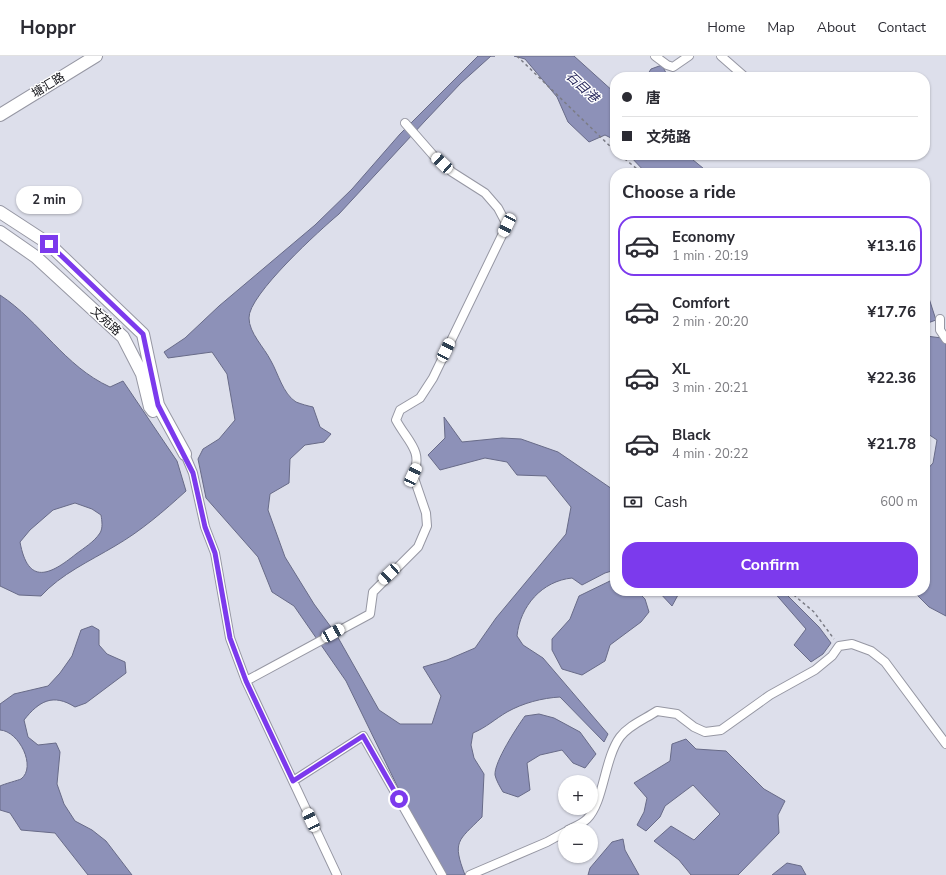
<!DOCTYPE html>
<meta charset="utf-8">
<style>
:root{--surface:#fff;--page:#f7f7f7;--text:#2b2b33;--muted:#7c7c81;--line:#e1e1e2;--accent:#7c3aed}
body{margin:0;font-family:"Nunito Sans","Noto Sans SC",sans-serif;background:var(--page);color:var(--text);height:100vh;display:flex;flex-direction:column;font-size:15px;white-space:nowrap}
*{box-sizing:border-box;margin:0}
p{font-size:13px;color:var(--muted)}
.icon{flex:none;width:22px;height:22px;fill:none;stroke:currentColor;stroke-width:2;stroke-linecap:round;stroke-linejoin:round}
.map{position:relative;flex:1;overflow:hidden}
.sheet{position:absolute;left:610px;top:112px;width:320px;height:428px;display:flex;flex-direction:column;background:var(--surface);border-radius:16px;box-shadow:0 1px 3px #0004}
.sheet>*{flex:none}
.hud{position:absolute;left:610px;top:16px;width:320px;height:88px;border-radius:16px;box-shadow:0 1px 3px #0004;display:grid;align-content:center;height:88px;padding:0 12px;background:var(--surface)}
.tools{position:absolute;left:558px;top:719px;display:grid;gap:8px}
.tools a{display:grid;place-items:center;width:40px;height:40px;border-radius:50%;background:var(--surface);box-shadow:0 1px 3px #0004;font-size:20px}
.end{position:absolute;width:18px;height:18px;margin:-9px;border:5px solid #7c3aed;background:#fff;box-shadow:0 0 0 2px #fff}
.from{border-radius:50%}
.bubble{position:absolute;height:28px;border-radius:14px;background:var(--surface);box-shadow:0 1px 3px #0004;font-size:13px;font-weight:700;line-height:28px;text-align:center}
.car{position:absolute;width:12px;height:24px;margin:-12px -6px;border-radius:5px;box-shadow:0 0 3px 1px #0007;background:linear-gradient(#fff 24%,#345 0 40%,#fff 0 76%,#345 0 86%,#fff 0)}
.hud b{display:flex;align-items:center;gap:14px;height:38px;font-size:15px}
.hud b+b{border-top:1px solid var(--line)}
.hud i{width:10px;height:10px;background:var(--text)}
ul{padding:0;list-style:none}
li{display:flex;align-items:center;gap:12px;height:60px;margin:0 8px 6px;padding:0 4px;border:2px solid transparent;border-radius:16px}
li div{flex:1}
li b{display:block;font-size:15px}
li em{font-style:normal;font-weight:700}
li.current{border-color:var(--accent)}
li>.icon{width:36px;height:36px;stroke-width:1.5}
h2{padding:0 12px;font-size:18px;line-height:48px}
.pay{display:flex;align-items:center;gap:10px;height:44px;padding:0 12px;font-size:15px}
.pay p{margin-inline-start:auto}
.cta{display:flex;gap:8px;margin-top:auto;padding:8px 12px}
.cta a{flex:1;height:46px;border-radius:16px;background:var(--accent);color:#fff;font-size:16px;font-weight:700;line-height:46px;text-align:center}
header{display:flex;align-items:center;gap:24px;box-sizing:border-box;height:56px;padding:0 20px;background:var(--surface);border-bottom:1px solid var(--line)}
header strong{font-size:19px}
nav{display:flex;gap:22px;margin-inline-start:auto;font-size:14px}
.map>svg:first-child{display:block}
.water{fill:#8d91b8;stroke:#686b88;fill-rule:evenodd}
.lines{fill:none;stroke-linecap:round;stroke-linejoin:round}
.street-casing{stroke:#9697a3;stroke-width:10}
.secondary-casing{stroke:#9697a3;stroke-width:14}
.path{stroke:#7b7c85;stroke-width:1.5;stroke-dasharray:3 3;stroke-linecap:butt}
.street{stroke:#fff;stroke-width:8}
.secondary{stroke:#fff;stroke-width:12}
.route{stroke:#7c3aed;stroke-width:5}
.labels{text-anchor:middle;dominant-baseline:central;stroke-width:3;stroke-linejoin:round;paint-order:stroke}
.street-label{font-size:12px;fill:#121217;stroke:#fff}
.water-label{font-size:13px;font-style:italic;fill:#2c2c5f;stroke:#fff}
</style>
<header>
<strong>Hoppr</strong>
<nav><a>Home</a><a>Map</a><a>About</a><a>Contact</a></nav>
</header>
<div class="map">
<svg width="946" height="819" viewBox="0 0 946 819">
<rect width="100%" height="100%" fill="#dddfeb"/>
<path class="water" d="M478 0H495H491L461 27 425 65 339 158C321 173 248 239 249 262 249 277 264 291 271 305 278 317 283 338 296 346 301 348 308 350 313 351L320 371 331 378 324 386 305 389 290 403 289 427 270 438 268 454 285 501 314 548 336 578 379 654 400 668H432L441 640 423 611 447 604 475 592 496 562 566 478 571 451 546 420 517 419 507 406 485 402 440 414 428 399 445 382 444 361 462 386 502 382 521 383 558 396 615 435V514L605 517 582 529 572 522C542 525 520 550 517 580L523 589 543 602 608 678 604 686 560 641C542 642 523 647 507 656 495 663 487 671 473 677L471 689 474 702 484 718 482 761C458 785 452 785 465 819H443L425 787 346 625 294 550 272 536 258 501 206 442 198 403 203 393 219 383 235 364 227 318 212 296 168 302 164 296 185 282 219 250 315 169 352 133 400 78Z
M514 0H574L615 37V84L605 79 589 86 568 66 557 41 525 3Z
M662 9 668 21H646L651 13Z
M629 99H687L709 117H646Z
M925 230 936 264 925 268Z
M0 239C41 266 64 310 110 331L123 325 177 405 186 435C164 455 141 475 115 490 90 505 61 518 41 540L19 539 0 530ZM75 447 92 453 101 459C102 465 103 472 100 477 94 486 84 492 76 498 50 519 28 530 20 486L30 474 53 454Z
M925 274 926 280 942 282 946 285V560L929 551 913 535H925V416L933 407 937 384 925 376Z
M612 524H615V535H637L645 543 649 556 641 566 610 589 605 605 582 619 562 613 552 594V583L570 563 579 540Z
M658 535H685L678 539 672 550Z
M773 535H783L819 571 831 587 823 598 811 606 794 589 806 573Z
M92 570 99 574V589L107 598 125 606 126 617 86 647 75 651C53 637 39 645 24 664L28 681 38 689 56 687 60 696 57 728 64 748 75 765 92 774 106 785 132 819H88L55 777 21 774 10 757 0 754V730C4 728 19 724 21 723 37 711 19 675 0 674V648L14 638 48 630 60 617 72 600 81 574Z
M539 658 554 662 580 676 596 698 585 712 573 707 562 694 540 699 527 707 530 734 518 741 503 736C500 731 496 724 495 719 494 706 517 671 525 660Z
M686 683 696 693 726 695 764 733 785 745 778 759 779 777 738 819H691L679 804 654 785 671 770 694 784 720 758 693 729 665 750 660 761 646 775 637 769 644 756 647 742 634 727 670 705 672 688Z
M623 783 625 794 639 819H588L590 812 612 786Z
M787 807 801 810 806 819H772Z"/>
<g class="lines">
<defs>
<path id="street" d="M655 0 667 9 673 11 689 0
M721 0 745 21
M940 263V274L946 283
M185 398 193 417 205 471 215 497 230 582 246 625 337 819
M246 625 370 558 373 536 418 491 427 470 426 457 413 419C424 395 407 385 396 364L400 354 420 342 433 322 507 169 498 152 485 137 452 116 433 99 405 67
M293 725 363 680 442 819
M568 774C574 771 582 768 587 763 604 746 604 703 620 681 629 669 645 663 657 655L677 658 694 671 705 676 721 674 770 639 815 614 832 600 839 590 852 588 871 595 885 606 946 688
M470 819 547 786 565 776"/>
<path id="secondary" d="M0 59 96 0
M0 156 49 188 143 278 158 349 185 398
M0 176 36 201 123 281 142 318 150 351 153 355"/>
</defs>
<use href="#street" class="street-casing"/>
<use href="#secondary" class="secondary-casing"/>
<path class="path" d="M517 0 615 95
M620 99 642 117
M789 535 814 556 834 583"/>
<use href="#street" class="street"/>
<use href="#secondary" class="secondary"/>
</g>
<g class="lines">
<path class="route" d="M49 188 143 278 158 349 193 417 205 471 215 497 230 582 246 625 293 725 363 680 399 743"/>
</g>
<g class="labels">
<g class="street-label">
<text transform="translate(48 29) rotate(-31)">塘汇路</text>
<text transform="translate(106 265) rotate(42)">文苑路</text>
</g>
<g class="water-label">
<text transform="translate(582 31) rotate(43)">石目港</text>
</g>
</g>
</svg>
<div class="tools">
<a>+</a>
<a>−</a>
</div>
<i class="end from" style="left:399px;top:743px"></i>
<i class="end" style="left:49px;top:188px"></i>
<div class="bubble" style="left:16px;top:130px;width:66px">2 min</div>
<i class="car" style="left:442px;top:107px;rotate:313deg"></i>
<i class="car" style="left:507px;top:169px;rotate:206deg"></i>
<i class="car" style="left:446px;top:294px;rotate:26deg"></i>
<i class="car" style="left:413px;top:419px;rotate:25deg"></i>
<i class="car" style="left:389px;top:518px;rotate:227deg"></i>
<i class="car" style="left:333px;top:577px;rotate:61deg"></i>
<i class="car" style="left:311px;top:764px;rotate:335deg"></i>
<div class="hud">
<b><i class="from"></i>唐</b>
<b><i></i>文苑路</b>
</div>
<section class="sheet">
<h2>Choose a ride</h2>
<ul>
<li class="current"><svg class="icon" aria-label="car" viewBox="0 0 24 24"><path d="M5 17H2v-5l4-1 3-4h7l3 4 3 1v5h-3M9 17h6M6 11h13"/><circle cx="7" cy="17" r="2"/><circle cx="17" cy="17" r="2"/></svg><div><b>Economy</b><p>1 min · 20:19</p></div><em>¥13.16</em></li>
<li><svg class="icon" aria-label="car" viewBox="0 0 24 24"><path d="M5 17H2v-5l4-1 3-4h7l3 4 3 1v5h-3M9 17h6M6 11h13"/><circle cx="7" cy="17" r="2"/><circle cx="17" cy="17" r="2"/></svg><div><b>Comfort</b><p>2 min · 20:20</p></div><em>¥17.76</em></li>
<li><svg class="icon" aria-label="car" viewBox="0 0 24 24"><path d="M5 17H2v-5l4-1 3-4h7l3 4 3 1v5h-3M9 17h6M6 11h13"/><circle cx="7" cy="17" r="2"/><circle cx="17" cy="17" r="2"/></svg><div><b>XL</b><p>3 min · 20:21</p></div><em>¥22.36</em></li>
<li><svg class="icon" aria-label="car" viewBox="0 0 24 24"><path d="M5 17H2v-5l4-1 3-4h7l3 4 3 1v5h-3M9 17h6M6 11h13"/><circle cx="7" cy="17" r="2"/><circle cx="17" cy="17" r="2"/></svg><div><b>Black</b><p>4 min · 20:22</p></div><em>¥21.78</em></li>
</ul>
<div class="pay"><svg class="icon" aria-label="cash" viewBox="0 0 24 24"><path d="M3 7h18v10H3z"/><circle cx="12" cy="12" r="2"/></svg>Cash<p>600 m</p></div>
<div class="cta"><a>Confirm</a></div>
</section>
</div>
